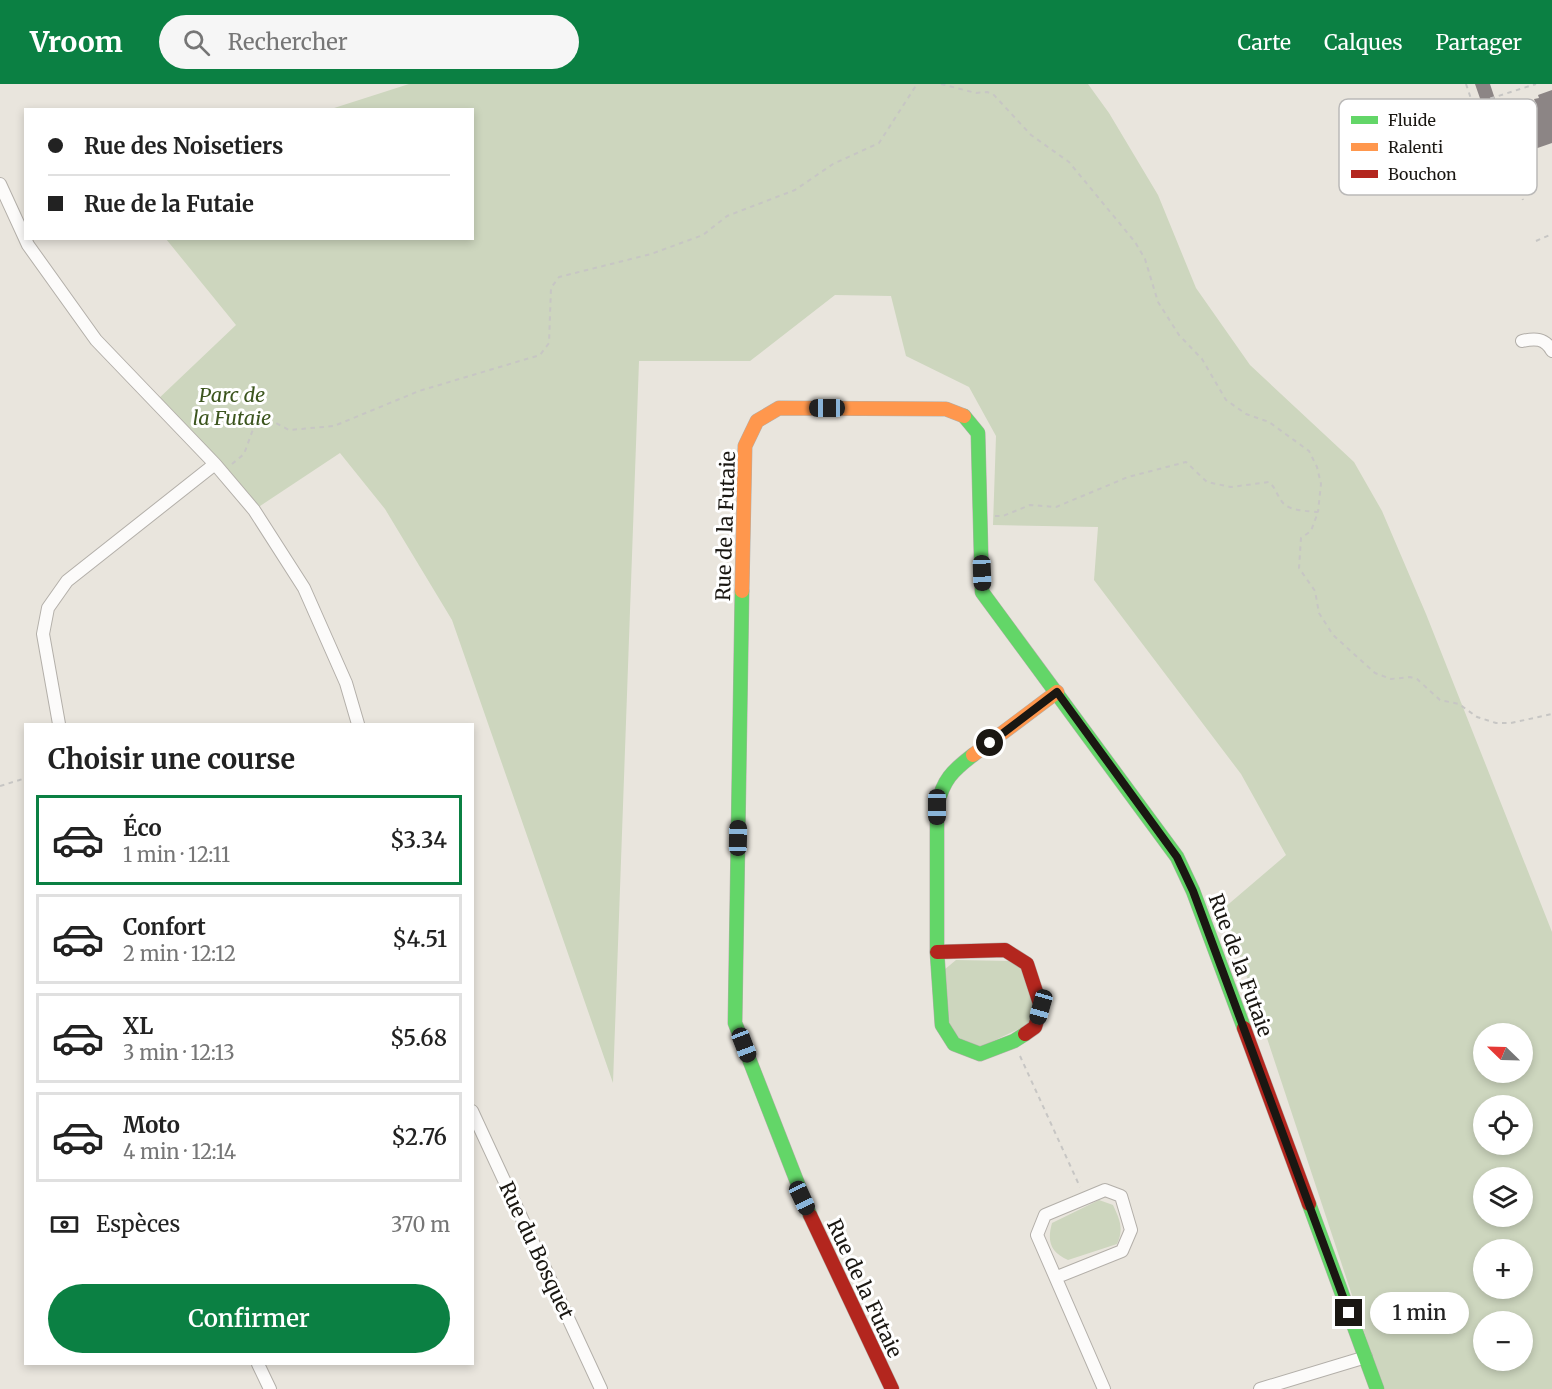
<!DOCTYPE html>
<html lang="fr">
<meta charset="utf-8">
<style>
:root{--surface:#fff;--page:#f6f6f6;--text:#222;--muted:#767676;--line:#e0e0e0;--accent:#0b8043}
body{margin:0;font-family:Merriweather,serif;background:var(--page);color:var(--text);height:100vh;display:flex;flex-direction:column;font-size:22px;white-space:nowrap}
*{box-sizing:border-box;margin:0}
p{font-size:20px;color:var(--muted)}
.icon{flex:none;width:33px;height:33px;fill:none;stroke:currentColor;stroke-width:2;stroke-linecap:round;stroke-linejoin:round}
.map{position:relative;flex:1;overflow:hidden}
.sheet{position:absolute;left:24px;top:639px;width:450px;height:642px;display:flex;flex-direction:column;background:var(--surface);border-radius:0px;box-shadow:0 3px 9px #0003}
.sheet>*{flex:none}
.banner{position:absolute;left:24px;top:24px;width:450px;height:132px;border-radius:0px;box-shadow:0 3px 9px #0003;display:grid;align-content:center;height:132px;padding:0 24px;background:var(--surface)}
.needle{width:39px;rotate:293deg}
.controls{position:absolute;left:1473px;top:939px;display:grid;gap:12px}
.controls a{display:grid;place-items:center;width:60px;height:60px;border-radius:50%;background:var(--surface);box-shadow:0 3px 9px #0003;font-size:30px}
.end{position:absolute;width:27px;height:27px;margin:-14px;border:8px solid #1a1712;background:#fff;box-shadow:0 0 0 3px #fff}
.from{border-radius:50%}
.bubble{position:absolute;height:42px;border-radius:21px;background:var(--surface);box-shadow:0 3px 9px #0003;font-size:20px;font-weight:600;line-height:42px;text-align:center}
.car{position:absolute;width:18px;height:36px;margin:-18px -9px;border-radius:8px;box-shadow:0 0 4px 2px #0007;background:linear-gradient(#222 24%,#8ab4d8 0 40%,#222 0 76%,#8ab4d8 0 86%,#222 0)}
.banner b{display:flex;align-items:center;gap:21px;height:57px;font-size:22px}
.banner b+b{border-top:2px solid var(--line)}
.banner i{width:15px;height:15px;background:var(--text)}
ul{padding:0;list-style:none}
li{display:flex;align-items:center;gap:18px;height:90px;margin:0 12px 9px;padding:0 12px;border:3px solid var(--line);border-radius:0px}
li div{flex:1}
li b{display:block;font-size:22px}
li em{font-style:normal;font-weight:600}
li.active{border-color:var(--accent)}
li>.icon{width:54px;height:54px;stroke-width:1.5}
h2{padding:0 24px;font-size:27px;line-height:72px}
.pay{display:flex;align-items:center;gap:15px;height:66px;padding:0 24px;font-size:22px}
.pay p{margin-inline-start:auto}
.cta{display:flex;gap:12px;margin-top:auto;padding:12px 24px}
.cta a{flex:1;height:69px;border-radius:36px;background:var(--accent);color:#fff;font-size:24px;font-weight:600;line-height:69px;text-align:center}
header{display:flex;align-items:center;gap:36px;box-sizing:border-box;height:84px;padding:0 30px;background:var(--accent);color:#fff}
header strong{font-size:28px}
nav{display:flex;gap:33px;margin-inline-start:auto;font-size:21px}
.search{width:420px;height:54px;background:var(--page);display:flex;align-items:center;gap:15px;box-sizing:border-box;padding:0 21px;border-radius:33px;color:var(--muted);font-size:22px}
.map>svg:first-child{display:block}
.green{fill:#cdd6be;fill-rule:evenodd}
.building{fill:#8c8585}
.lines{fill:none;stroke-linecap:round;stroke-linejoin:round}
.street-casing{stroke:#b3afa9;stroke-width:14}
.fast-casing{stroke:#b3afa9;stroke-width:15}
.slow-casing{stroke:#b3afa9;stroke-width:15}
.jam-casing{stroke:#b3afa9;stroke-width:15}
.path{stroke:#c7c6c4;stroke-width:2;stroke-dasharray:4.5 4.5;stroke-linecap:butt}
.street{stroke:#fcfbfa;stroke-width:12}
.fast{stroke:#63d668;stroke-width:14}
.slow{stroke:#ff974d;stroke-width:14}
.jam{stroke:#b3261e;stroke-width:14}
.route{stroke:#1a1712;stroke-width:8}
.labels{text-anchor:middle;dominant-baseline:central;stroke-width:6;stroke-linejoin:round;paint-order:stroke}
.park-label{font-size:20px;font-style:italic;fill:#3c551e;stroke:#fff}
.street-label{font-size:20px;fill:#1a1712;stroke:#fff}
.key{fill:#fff;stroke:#bab9b8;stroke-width:1.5}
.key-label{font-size:16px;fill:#1a1712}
</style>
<header>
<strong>Vroom</strong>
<div class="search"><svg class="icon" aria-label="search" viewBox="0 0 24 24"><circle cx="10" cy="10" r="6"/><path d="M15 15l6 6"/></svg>Rechercher</div>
<nav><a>Carte</a><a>Calques</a><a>Partager</a></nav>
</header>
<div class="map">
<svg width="1552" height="1305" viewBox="0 0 1552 1305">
<rect width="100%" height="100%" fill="#e9e5dd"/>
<path class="green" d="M409 0H1088L1109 29 1158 111 1196 204 1250 281 1354 378 1382 427 1426 530 1552 848V1305H1383L1224 824 1286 771 1241 690 1094 496 1098 443 993 441 996 352 969 303 906 272 891 212 835 211 750 277H639L613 999 452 536 385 425 340 369 254 426 155 318 236 241 166 155 472 154V26L331 25ZM1484 950H1522V988H1484ZM1484 1022H1522V1060H1484ZM1484 1094H1522V1132H1484ZM1484 1166H1522V1204H1484ZM1484 1238H1522V1276H1484Z
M956 876 1011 877 1022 884 1034 922 1029 940 981 963 959 954 949 940 944 886Z
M1099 1116 1113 1121C1120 1136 1124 1145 1117 1160L1068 1176C1050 1168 1047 1157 1052 1139Z"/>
<path class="building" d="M1475 0H1490L1498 24 1506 21 1507 24 1512 22 1514 27 1536 20 1534 15 1539 14 1538 11 1552 6V59L1526 68 1528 72 1524 74 1525 77 1516 80 1518 83 1505 88 1496 64 1492 66 1489 58 1487 51 1492 49Z"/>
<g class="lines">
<defs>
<path id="street" d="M0 100 28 161 96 256 215 380 254 426 304 504 346 599 358 640
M1522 257C1535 254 1545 254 1552 267
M59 640 43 550 48 524 67 497 215 380
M472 1027 601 1305
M1057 1193 1122 1167 1131 1146 1121 1112 1105 1106 1045 1131 1037 1151 1104 1305
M258 1280 270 1305
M1260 1305 1366 1273"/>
<path id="fast" d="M964 332 978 349 982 508 1177 773 1193 807 1244 944
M742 507 735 939 810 1131
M973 671C952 687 943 696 937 722V868L942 941 954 960 980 970 1014 957 1025 950
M1309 1120 1377 1305"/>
<path id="slow" d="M742 507 745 362 757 337 779 324 946 325 964 332
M973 671 1057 608"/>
<path id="jam" d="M937 868 1005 866 1027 880 1041 923 1035 943 1025 950
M1244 944 1309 1120
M810 1131 892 1305"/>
</defs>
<use href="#street" class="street-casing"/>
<use href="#fast" class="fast-casing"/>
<use href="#slow" class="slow-casing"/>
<use href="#jam" class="jam-casing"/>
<path class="path" d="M941 0 976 9 987 8 993 10 1031 51 1069 78 1135 158 1145 175 1158 218 1179 251 1202 275 1226 316 1246 330 1269 338 1309 367 1317 383 1321 400 1318 428
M1466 0 1497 92 1516 98 1523 116
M1473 20 1536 0
M1471 65 1489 58
M1536 157 1552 150
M232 380 244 370 256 337 260 335 276 339 289 346 334 342 419 307 540 271 549 259 551 204 559 193 651 170 703 151 727 132 795 106 833 80 879 59 917 0
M995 432H1003L1030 421 1056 423 1128 393 1186 378 1207 398 1231 403 1269 398C1276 404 1277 412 1283 419 1290 427 1308 427 1318 428L1311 447 1301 454 1299 484 1315 507 1319 529 1333 551 1375 589 1391 595 1410 593 1417 595 1440 616 1459 620 1477 633 1496 639H1511L1552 630
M0 702 26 694
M1020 972 1080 1103"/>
<use href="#street" class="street"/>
<use href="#fast" class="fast"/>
<use href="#slow" class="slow"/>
<use href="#jam" class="jam"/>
</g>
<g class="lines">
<path class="route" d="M990 659 1057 608 1177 773 1193 807 1349 1229"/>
</g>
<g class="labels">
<g class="park-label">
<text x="232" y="310">Parc de<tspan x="232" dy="23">la Futaie</tspan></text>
</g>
<g class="street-label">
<text transform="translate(725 442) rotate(-88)">Rue de la Futaie</text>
<text transform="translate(1241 881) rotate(70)">Rue de la Futaie</text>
<text transform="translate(537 1166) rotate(65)">Rue du Bosquet</text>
<text transform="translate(865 1204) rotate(65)">Rue de la Futaie</text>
</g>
</g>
<rect x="1339" y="15" width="198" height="96" rx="9" class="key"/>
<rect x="1351" y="32" width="27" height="8" fill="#63d668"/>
<rect x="1351" y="59" width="27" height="8" fill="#ff974d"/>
<rect x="1351" y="86" width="27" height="8" fill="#b3261e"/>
<g class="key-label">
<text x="1388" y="42">Fluide</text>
<text x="1388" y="69">Ralenti</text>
<text x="1388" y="96">Bouchon</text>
</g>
</svg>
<div class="controls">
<a><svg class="needle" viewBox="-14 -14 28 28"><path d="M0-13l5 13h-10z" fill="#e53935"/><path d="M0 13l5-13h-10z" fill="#767676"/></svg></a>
<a><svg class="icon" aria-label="locate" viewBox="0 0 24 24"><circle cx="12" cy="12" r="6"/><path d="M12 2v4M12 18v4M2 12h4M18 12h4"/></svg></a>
<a><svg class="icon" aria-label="layers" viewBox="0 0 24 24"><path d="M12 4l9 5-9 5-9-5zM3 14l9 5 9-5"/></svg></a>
<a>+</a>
<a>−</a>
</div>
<i class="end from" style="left:990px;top:659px"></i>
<i class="end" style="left:1349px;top:1229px"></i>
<div class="bubble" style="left:1370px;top:1208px;width:99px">1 min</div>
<i class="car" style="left:827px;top:324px;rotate:270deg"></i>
<i class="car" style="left:982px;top:489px;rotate:178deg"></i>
<i class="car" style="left:937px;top:723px;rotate:180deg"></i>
<i class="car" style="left:738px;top:754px;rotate:1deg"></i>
<i class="car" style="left:1041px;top:923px;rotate:196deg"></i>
<i class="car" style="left:744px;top:961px;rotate:159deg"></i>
<i class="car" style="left:802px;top:1114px;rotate:155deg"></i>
<div class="banner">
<b><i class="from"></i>Rue des Noisetiers</b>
<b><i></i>Rue de la Futaie</b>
</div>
<section class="sheet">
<h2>Choisir une course</h2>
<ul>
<li class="active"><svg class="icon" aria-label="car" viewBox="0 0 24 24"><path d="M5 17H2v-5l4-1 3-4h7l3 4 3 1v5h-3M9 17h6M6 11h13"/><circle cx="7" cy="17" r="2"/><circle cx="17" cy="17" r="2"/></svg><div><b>Éco</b><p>1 min · 12:11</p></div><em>$3.34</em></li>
<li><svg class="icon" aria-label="car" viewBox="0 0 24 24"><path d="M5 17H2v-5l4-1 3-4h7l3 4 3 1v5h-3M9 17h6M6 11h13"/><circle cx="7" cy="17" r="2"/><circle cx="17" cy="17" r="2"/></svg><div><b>Confort</b><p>2 min · 12:12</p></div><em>$4.51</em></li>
<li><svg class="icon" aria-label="car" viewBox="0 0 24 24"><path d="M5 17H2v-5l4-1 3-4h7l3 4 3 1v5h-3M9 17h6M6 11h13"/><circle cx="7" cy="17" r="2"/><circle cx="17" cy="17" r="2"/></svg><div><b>XL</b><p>3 min · 12:13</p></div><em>$5.68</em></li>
<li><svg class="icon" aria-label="car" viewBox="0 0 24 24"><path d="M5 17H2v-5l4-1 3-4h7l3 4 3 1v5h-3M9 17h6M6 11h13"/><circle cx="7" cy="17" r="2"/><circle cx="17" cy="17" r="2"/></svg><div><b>Moto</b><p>4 min · 12:14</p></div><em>$2.76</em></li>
</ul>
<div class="pay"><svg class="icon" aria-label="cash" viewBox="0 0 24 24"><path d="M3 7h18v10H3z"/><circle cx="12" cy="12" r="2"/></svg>Espèces<p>370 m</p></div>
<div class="cta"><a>Confirmer</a></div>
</section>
</div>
